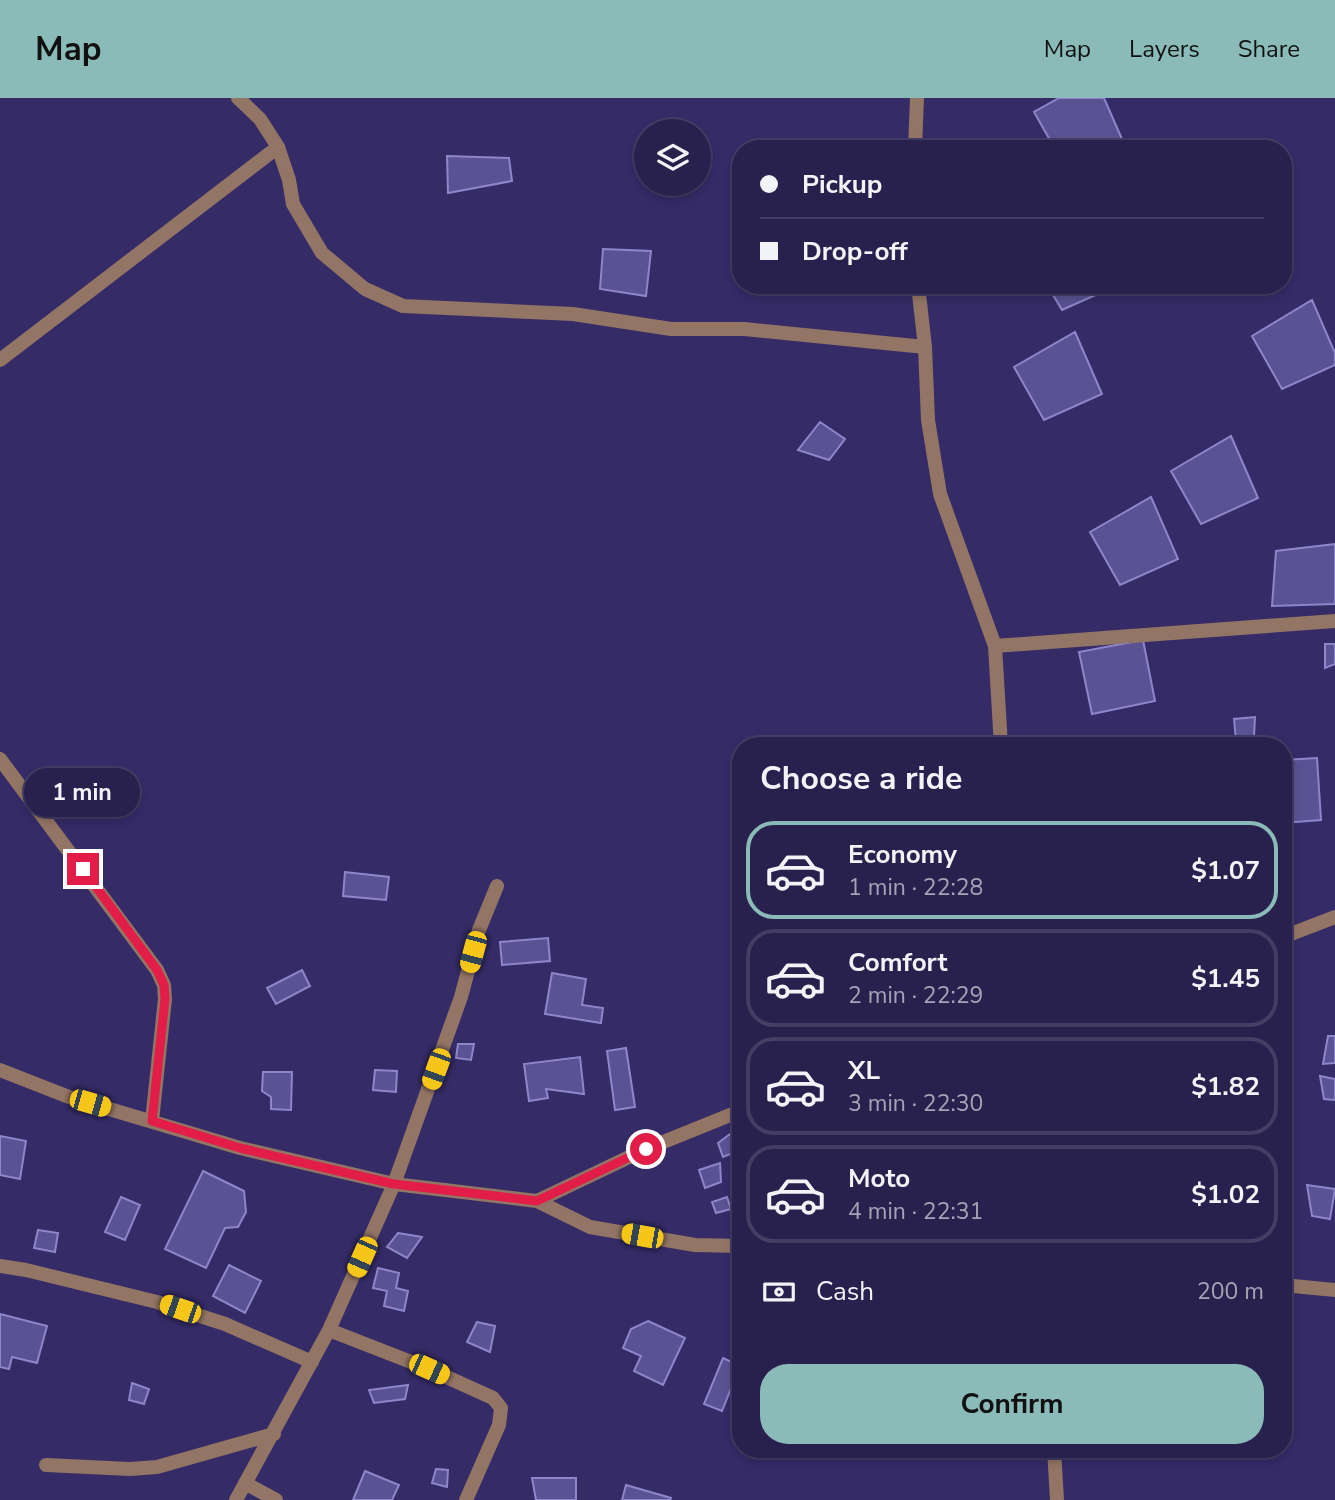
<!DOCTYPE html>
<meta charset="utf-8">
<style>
:root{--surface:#28204d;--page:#302854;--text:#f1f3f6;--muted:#a5a3b6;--line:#443e65;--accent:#8bbbb9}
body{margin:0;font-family:"Nunito Sans",sans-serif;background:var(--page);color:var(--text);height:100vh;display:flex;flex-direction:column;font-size:26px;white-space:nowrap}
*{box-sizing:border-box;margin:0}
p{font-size:23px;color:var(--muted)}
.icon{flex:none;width:38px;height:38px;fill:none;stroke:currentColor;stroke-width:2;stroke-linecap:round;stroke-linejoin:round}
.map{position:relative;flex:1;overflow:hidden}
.details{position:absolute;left:732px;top:639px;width:560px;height:721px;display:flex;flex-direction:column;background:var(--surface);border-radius:28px;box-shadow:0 4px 10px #0003,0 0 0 2px var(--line)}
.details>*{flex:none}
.hud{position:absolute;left:732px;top:42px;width:560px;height:154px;border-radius:28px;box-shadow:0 4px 10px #0003,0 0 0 2px var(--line);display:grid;align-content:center;height:154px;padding:0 28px;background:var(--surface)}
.fabs{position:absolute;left:634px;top:21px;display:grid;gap:14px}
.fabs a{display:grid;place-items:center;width:77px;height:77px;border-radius:50%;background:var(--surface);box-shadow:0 4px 10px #0003,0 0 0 2px var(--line);font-size:35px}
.end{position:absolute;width:32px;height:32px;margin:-16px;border:9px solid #e11d48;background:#fff;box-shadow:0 0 0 4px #fff}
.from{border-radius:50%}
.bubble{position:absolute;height:49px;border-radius:24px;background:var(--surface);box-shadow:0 4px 10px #0003,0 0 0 2px var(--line);font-size:23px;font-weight:700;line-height:49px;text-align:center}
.car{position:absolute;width:21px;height:42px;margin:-21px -10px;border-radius:9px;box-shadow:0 0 5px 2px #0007;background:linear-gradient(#f5c518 24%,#345 0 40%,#f5c518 0 76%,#345 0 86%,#f5c518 0)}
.hud b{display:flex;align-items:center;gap:24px;height:66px;font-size:26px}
.hud b+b{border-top:2px solid var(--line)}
.hud i{width:18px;height:18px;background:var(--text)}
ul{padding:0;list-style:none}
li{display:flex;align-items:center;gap:21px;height:98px;margin:0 14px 10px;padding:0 14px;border:4px solid var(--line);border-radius:28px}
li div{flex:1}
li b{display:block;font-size:26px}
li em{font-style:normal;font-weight:700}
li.selected{border-color:var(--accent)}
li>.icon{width:63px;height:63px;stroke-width:1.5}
h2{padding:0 28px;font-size:32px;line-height:84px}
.pay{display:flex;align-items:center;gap:18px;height:77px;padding:0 28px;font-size:26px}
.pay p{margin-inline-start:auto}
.cta{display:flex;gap:14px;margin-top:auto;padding:14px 28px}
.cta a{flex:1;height:80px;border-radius:28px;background:var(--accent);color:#111;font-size:28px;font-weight:700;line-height:80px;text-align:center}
header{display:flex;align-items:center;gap:42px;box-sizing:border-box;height:98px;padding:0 35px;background:var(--accent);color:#111}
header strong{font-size:33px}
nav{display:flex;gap:38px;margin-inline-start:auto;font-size:24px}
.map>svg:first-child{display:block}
.building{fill:#5a5292;stroke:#8d86cb;stroke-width:2}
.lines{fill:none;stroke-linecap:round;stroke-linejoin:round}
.minor{stroke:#937565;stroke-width:14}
.route{stroke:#e11d48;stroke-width:9}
</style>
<header>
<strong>Map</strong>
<nav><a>Map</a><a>Layers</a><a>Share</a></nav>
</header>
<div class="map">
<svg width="1335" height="1402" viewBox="0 0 1335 1402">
<rect width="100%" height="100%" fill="#352b67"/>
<path class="building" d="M1059 0H1104L1122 41 1101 51H1055L1034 14Z
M447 58 509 60 512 83 448 95Z
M603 151 651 153 646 198 600 191Z
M1047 187H1118L1062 212Z
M1312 202 1335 255V267L1282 291 1252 238Z
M1075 234 1102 296 1044 322 1014 269Z
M820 324 845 341 829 362 798 352Z
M1231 338 1258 400 1201 426 1171 373Z
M1151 399 1178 461 1120 487 1090 434Z
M1335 446V506L1272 508 1276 453Z
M1143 542 1155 603 1092 616 1079 554Z
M1325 546H1335V566L1325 570Z
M1255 619 1254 639 1236 642 1234 621Z
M1317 660 1321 722 1283 725V662Z
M345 774 389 779 386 802 343 798Z
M548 840 550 863 502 867 500 844Z
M302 872 310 888 276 906 267 890Z
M552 875 586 881 582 907 603 910 601 925 545 916Z
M1328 938H1335V965L1323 966Z
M458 946H474L471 962 456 960Z
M626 950 635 1009 615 1012 607 953Z
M580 959 584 996 546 991 548 1000 529 1003 524 966Z
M375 972 397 973 396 994 373 992Z
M263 974H292L291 1012 271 1011V999L262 993Z
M1320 978 1335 981V1002L1324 1001Z
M730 1036 738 1053 723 1059 718 1045Z
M0 1038 26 1043 20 1081 0 1077Z
M720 1065 721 1084 705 1090 699 1072Z
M203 1073 244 1093 246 1114 238 1129 225 1130 206 1170 165 1151Z
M1307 1087 1335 1091 1330 1121 1312 1118Z
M121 1099 140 1107 125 1142 105 1134Z
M727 1099 731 1111 716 1115 712 1104Z
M38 1132 58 1135 55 1154 34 1150Z
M398 1135 422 1139 407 1160 387 1149Z
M229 1167 261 1183 245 1215 213 1198Z
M378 1170 399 1175 396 1190 408 1193 404 1213 384 1208 387 1193 373 1190Z
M0 1216 47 1228 37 1265 12 1259 9 1271 0 1269Z
M648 1223 685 1240 663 1287 634 1273 641 1258 623 1250 631 1231Z
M477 1224 495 1228 490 1254 467 1244Z
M723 1260 740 1268 722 1313 704 1306Z
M132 1285 149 1291 144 1306 129 1302Z
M408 1287 405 1301 374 1305 369 1292Z
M436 1371 448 1372 447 1389 432 1385Z
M365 1373 399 1387 392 1402H353Z
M532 1380H576V1402H536Z
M626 1387 671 1400 670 1402H622Z"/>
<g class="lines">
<path class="minor" d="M238 0 260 21 278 49 289 82 293 106 322 155 365 191 403 208 573 216 671 231H744L925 249
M915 51 917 0
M918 187 925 249 928 322 940 396 995 548 1001 648
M0 262 278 49
M995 548 1335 523
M0 661 157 872 164 887 165 901 152 1023
M1283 839 1335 819
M0 972 69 999 240 1050 394 1086 537 1103 590 1129 695 1147 740 1148
M537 1103 646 1051 740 1013
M0 1168 26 1172 157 1204 225 1226 312 1264
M1283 1187 1335 1192
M329 1232 429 1271 493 1300 501 1310 499 1327 466 1402
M1054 1351 1057 1402
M46 1367 130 1371 157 1369 274 1336
M245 1385 276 1402
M236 1402 329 1232 394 1086 461 899 479 832 497 788"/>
</g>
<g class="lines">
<path class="route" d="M83 771 157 872 164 887 165 901 152 1023 240 1050 394 1086 537 1103 646 1051"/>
</g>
</svg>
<div class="fabs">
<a><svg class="icon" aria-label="layers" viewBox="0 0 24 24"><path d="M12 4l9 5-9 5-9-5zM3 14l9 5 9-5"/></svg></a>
</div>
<i class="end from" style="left:646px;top:1051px"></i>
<i class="end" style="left:83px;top:771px"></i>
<div class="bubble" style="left:24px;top:670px;width:116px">1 min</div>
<i class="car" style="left:473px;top:854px;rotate:195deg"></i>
<i class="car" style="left:436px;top:971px;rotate:200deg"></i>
<i class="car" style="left:90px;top:1005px;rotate:106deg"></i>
<i class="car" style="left:642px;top:1138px;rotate:280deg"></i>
<i class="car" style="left:362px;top:1159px;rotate:204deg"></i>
<i class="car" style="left:180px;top:1211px;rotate:289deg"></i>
<i class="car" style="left:429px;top:1271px;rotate:114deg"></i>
<div class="hud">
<b><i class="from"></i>Pickup</b>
<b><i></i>Drop-off</b>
</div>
<section class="details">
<h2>Choose a ride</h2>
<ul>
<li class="selected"><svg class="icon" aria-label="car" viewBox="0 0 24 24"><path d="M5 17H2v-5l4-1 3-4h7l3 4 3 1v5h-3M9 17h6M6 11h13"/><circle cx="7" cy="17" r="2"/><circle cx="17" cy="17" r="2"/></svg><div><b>Economy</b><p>1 min · 22:28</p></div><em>$1.07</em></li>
<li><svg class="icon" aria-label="car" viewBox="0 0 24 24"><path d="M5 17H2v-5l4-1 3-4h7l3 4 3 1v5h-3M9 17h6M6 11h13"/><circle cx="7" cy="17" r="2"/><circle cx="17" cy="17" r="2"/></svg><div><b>Comfort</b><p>2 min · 22:29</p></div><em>$1.45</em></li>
<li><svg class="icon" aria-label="car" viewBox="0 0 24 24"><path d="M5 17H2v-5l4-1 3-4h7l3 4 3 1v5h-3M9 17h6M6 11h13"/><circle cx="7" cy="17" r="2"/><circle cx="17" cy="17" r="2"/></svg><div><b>XL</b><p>3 min · 22:30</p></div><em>$1.82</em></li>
<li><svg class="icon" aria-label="car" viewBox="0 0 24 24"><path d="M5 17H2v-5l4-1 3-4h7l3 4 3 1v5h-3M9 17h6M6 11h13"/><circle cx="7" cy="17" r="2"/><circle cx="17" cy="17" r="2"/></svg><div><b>Moto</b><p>4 min · 22:31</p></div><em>$1.02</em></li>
</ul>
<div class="pay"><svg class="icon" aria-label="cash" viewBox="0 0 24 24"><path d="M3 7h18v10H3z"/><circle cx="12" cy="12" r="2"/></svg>Cash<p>200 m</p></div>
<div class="cta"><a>Confirm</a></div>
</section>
</div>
